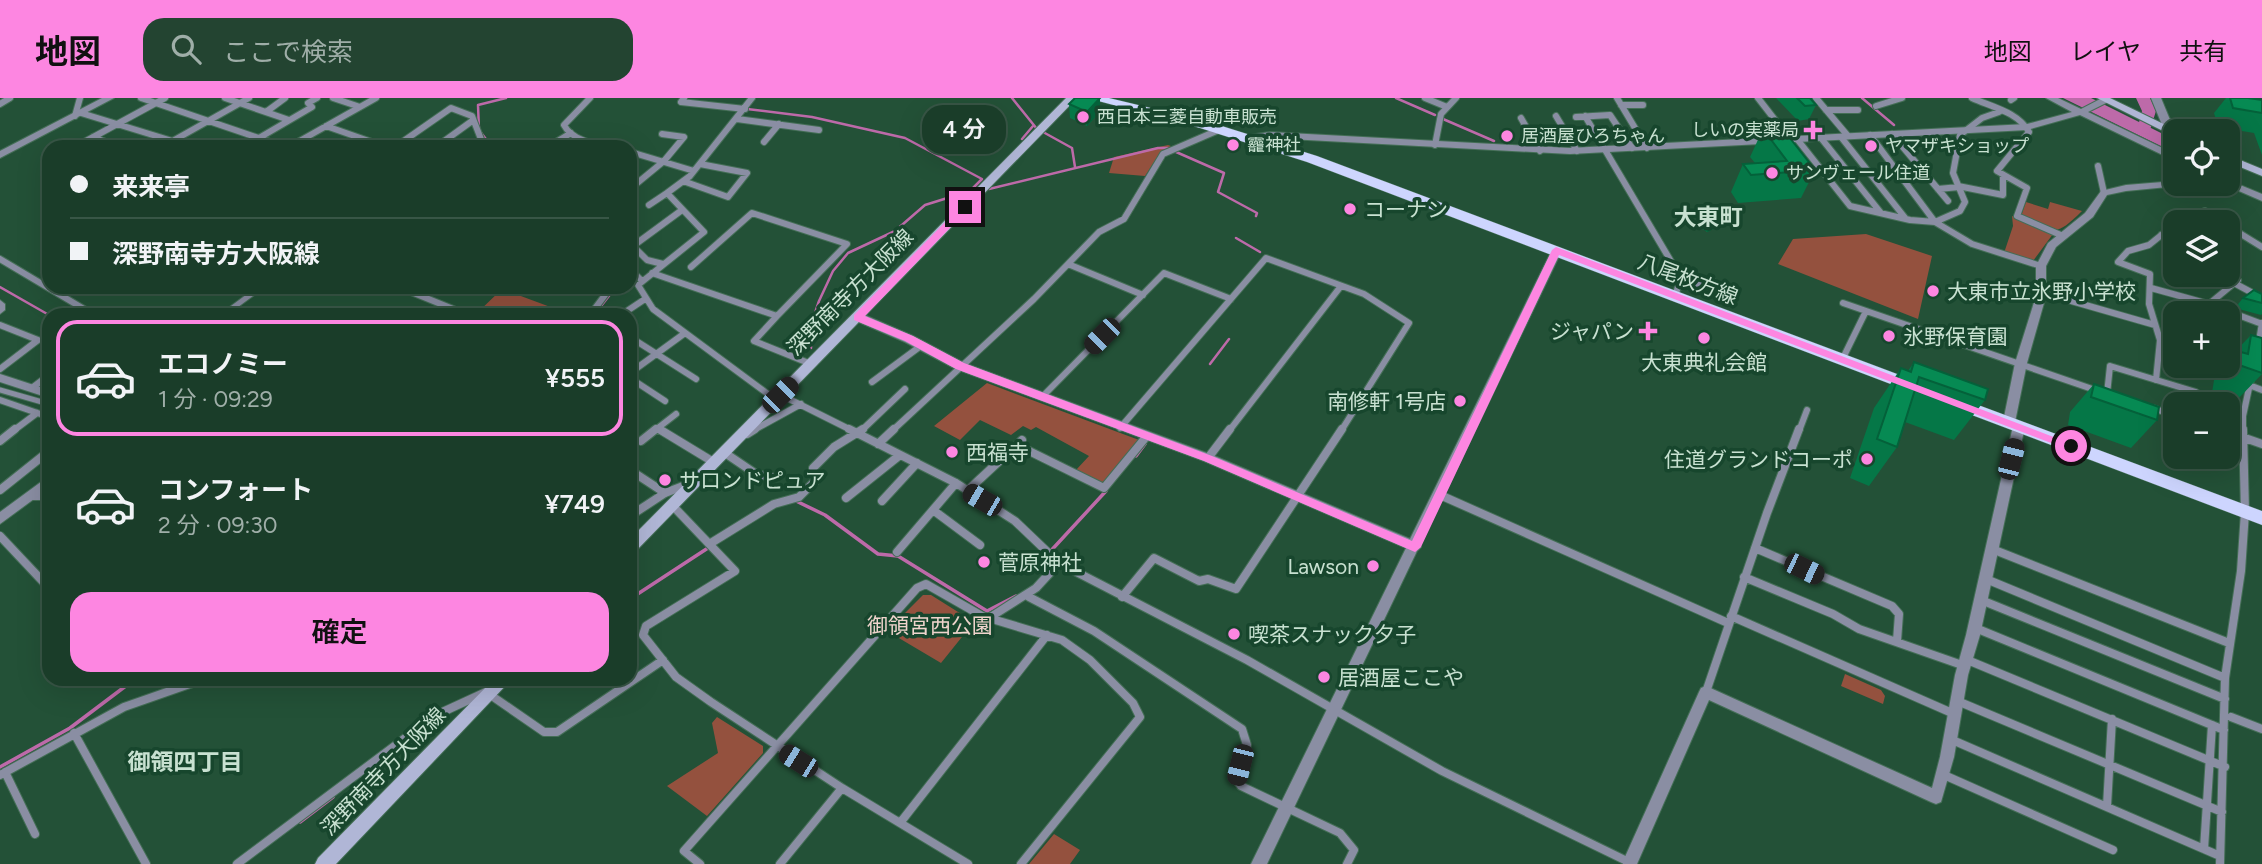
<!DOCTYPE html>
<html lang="ja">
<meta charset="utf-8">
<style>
:root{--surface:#1a3d29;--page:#234431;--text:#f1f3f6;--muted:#9faea8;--line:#385646;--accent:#fd86e1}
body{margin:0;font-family:Figtree,"Noto Sans JP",sans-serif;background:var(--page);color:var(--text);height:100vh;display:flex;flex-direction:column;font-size:26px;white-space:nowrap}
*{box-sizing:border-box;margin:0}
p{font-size:23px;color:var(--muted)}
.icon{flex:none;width:38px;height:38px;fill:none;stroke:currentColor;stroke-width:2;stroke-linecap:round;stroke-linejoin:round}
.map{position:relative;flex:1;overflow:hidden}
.panel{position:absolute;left:42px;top:210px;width:595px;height:378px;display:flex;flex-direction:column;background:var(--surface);border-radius:21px;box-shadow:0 7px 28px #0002,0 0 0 2px var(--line)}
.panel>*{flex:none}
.top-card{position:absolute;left:42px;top:42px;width:595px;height:154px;border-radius:21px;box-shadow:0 7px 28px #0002,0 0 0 2px var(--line);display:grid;align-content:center;height:154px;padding:0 28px;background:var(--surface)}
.fabs{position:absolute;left:2163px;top:21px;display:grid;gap:14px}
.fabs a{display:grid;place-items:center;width:77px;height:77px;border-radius:14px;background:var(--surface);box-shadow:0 7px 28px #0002,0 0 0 2px var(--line);font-size:35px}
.end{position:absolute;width:32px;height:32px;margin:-16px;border:9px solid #fd86e1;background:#111;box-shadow:0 0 0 4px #111}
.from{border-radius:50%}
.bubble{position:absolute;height:49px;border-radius:21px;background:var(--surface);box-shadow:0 7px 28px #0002,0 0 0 2px var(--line);font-size:23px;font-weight:600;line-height:49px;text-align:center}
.car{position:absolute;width:21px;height:42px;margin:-21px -10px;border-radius:9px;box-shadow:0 0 5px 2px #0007;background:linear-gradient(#222 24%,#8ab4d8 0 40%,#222 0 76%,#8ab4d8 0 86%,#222 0)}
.top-card b{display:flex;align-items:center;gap:24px;height:66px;font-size:26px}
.top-card b+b{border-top:2px solid var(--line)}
.top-card i{width:18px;height:18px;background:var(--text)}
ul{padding:12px 0 0;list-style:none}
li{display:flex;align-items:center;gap:21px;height:116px;margin:0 14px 10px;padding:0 14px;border:4px solid transparent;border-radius:21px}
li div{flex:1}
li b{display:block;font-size:26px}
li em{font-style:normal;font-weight:600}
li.current{border-color:var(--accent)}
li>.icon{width:63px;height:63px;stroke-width:1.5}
.action{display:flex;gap:14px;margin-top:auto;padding:14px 28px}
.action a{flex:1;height:80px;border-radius:21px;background:var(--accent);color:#111;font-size:28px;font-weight:600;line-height:80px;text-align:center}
header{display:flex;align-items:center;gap:42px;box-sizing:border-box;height:98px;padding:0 35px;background:var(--accent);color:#111}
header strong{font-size:33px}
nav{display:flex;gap:38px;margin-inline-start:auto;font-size:24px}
.search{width:490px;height:63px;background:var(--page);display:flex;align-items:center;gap:18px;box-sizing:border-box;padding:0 24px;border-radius:21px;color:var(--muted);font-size:26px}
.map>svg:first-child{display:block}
.green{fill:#94513e}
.water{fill:#bd6aa9}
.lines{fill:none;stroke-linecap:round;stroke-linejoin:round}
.stream-far1{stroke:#bd6aa9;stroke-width:2.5}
.stream{stroke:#bd6aa9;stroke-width:3.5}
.river{fill:#bd6aa9;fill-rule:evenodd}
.pedestrian-casing{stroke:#446e56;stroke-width:7}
.minor-far1-casing{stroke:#446e56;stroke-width:8}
.minor-casing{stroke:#446e56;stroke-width:10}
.tertiary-casing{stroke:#446e56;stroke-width:2}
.secondary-casing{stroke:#446e56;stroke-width:2}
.primary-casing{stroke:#446e56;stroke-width:1}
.pedestrian{stroke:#8a8ea3;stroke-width:5}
.minor-far1{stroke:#8a8ea3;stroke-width:6}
.minor{stroke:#8a8ea3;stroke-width:8}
.tertiary{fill:#8a8ea3;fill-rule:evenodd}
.secondary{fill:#b0b6d6;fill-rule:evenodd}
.primary{fill:#cdd5fe;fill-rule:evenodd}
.wall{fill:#057747}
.shaded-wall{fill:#04613a}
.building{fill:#068a53;stroke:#04613a;stroke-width:2}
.route{fill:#fd86e1}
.poi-dot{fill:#fd86e1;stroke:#17462d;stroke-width:2.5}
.labels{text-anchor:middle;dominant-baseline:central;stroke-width:7;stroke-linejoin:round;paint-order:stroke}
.far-poi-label{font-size:18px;fill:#c8e1d1;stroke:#17462d;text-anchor:start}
.poi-label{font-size:21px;fill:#c8e1d1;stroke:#17462d;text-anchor:start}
.street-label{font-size:21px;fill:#c8e1d1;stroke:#17462d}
.park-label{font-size:21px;fill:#efd4cc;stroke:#17462d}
.neighbourhood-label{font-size:23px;font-weight:bold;fill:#c8e1d1;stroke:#17462d}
</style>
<header>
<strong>地図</strong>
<div class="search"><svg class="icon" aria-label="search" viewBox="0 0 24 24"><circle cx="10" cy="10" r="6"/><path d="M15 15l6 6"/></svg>ここで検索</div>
<nav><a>地図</a><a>レイヤ</a><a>共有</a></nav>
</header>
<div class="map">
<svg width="2262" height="766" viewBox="0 0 2262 766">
<rect width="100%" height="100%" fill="#235137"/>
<path class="green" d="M1168 47 1171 48 1160 55 1145 78 1109 75 1114 59Z
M2026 104 2048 111 2050 104 2082 113C2054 141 2055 133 2021 118Z
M2012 118 2053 136 2033 163 2004 155 2013 128Z
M1866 136 1932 158 1918 221 1778 166 1793 141Z
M502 191 572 217H475Z
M987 285 1139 342 1103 386 1076 372 1089 358 1036 329 1031 332 1023 328 1011 337 980 322 960 342 934 328Z
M923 497H931L974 524 941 565 887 533Z
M1845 576 1881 592 1885 598 1883 606 1841 588Z
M717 619 763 648V655L707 718 667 688 718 655 712 625Z
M1054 736 1080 752 1070 766H1029Z"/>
<path class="water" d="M2063 0H2091L2175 42V55Z"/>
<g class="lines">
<path class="stream-far1" d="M1012 0 1037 31
M1396 0 1435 17
M1862 0 1894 27
M747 11 812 19 905 40 982 81 971 92
M1443 21 1494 43
M1043 34 1072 50 1075 69
M1022 41 1033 28
M492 49 479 32 478 7 506 0
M989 91 1158 50H1167L1224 75 1218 94 1257 115 1256 118
M1236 140 1260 154
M0 189 49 217
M594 217 616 189
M811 250V227L819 203 833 173 848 155 895 133 925 107 973 92
M1210 266 1229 241"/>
<path class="stream" d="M1136 358 1145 346
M794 402 825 417 878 456 898 458 987 513 1016 498
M1044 477 1047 457 1106 393
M630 501 711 448
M0 669 70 630 135 581
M300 724 333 699"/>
<path class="river" d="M2136 0H2150L2156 13 2149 35 2144 36 2137 32 2142 13Z"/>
<defs>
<path id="pedestrian" d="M223 217 261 189
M0 292 49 306"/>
<path id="minor-far1" d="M141 0 285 49
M225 0 289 22
M333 0 360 9
M590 0 564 27C571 41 592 46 607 49
M684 0 681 4 745 11
M752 0 690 78 667 95 704 134 638 187 653 211 776 302
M1425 0 1447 9
M1617 0 1647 50
M1758 0 1786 36
M1816 0 1848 38
M1972 0C1992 9 2018 14 2029 34L1997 73 2027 90 2017 118 2063 138
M2011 2 2014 0
M308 5 317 0
M0 6 10 0
M1621 7H1643
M1876 8 1902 0
M1826 12H1858
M266 14 285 0
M81 15 192 49
M75 18 80 0
M1556 18 1577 53
M1585 18 1685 187
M1576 19 1610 17 1632 50
M1521 20 1540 53
M737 21 819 32
M2165 23 2190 27
M326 28 386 49
M1529 34 1551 32
M1892 36 1948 103
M1870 37 1935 124 1972 146 2041 168
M93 39 118 49
M1841 39 1906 121
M259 40 312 9
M1821 40 1881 115
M1797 41 1850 108 1910 122 1935 124 1960 113 1965 104 1953 75 1960 37 1982 20 1999 14
M764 44 779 26
M1435 47 1441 16 1456 0
M75 49 165 0
M162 49 249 0
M289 49 376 0
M395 49 451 10 472 18 484 49
M436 49 472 23
M548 49 571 35
M634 55 694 73
M2098 68 2104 95
M683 83 728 99 747 75 700 66
M1958 88 2003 97V77
M630 91 664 63 684 39 662 36
M1938 91 1959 89
M649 107 667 95
M2177 124 2205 113 2222 124
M2228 128 2262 149
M2161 137 2175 143
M0 161 94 217
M663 166 647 162 633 148 682 112
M1068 166 1143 197
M691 169 752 115 847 146 777 218
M652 175 777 218 754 243 811 266
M630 178 635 176 641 182
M2234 185 2262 200
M399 189 458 213 455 217
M2151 190 2209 206 2262 226
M2040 194 2155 227
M1675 198 1678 189 1713 184
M1843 205 2098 293
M2209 206 2238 182 2228 174
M590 217 611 189
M621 217 645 201
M0 227 38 242 0 271
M630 239 696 281
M2258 249 2262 225
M1842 262 1866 213
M630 275 685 235
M630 280 665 303
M2156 282 2160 242 2149 206 2150 176 2118 164 2128 153 2149 147 2175 126
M872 284 922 247
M2249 287 2262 292
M32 290 49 277
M2107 296 2110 268 2196 294
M781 297 853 333
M1042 299 1164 175 1231 201
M0 302 49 319
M2153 310 2175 318
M630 324 633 326
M1120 330 1266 160 1364 196 1409 225 1341 333
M658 331 662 333
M13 333 37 315
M654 333 676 316
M752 333 801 306
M861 333 905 291
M892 333 1034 201 1099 134 1124 121 1163 56 1221 31
M1229 333 1341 188
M1799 333 1807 312
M2243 333V318L2251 281"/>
<path id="minor" d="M659 331 715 365
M849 331 956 385 1015 423 1059 465 1247 562 1442 673 1633 766
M2228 334 2262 346
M747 336 755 331
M0 343 15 331
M641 343 656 331
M878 346 894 331
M1017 347 1104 390 1146 339
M725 355 756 376 771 379
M1208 360 1230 331
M630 372 665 395
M0 392 49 353
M967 393 1022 342
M1440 397 1728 525
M30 398H49
M846 400 900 357
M882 403 917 365
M672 407 735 473 646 528 643 537 676 579 711 604 842 690 968 766
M933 412 980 447
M630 418 665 395 691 385
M0 438 49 490
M711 445 774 406 799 399 816 382 813 370 834 349 863 331
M1755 450 1892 508 1899 516 1897 543
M1992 451 2229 545
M897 454 956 385
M1744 479 1833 516 1859 531 1962 567
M1986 481 2225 580
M1029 499 1094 533 1242 631 1247 647 1236 681 1241 688 1340 735 1354 752 1347 766
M1122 499 1154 460 1199 483 1208 481 1236 491 1342 331
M1981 502 2225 601
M1731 518 1952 615
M989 520 1036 490 1059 465
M1973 529 2224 632
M1965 561 2225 669
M1706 594 1767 415 1799 331
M489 596 544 634H557L663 562
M1955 602 2222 714
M2231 619 2262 631
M74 635 146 766
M1950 641 2220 758
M5 674 35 736
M0 677 124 609 204 581
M1944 677 2113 752
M2107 708 2112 621
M900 725 1047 537
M2204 751 2212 627
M237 766 436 617 486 594
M700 766 684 753 917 490 926 486 982 518 1062 542 1090 562 1133 605 1140 619 1021 766
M780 766 842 690
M2220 766 2225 580 2241 473 2245 414 2243 331"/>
<path id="tertiary" d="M102 0H114L0 60V53Z
M2046 0H2058L2081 11 2102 0H2108V4L2088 14 2175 56V63L2080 17 2027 32 1570 56 1270 40 1249 43 1244 40 1249 37 1270 34 1570 50 2027 26 2072 14Z
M2151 0H2161L2175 34 2173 36H2167L2165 34Z
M2228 82 2262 96V103L2225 87 2224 86H2228Z
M2175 83V86H2180L2178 88 2126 93 2107 97 2093 119 2056 149 2046 168V198L2027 265 2015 324 2009 328 2005 327 2003 324 2015 265 2036 198V168L2048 145 2085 115 2101 93 2126 87Z
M1557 149 1562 152 1420 447 1421 449 1417 453 1267 766H1251L1406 450 1204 363 956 271 905 244 854 222 853 219 854 216H862L913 238 964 265 1212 357 1410 441 1552 152Z
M0 202 5 206V212L0 216Z
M0 276 49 292V300L0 284Z
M2019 324 2025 328 1980 537 1968 577 1954 659 1941 704 1936 706 1931 704 1709 602 1637 766H1623L1625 759 1699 594 1701 590 1706 588 1932 690 1940 659 1955 577 1966 537 2013 328Z
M49 378V390L0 426V414Z"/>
<path id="secondary" d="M1066 0H1077L635 454 630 456V441Z
M2097 0H2110L2178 33H2175V39Z
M2228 57 2262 71V78L2228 64Z
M494 581H512L336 766H315L318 760Z"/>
<path id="primary" d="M1087 0H1109L1209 24 1317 58 1921 285 1923 289 1915 295 1909 293 1307 64 1200 30Z
M1954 298 2262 413V427L1948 308 1946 304Z"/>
</defs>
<use href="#pedestrian" class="pedestrian-casing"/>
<use href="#minor-far1" class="minor-far1-casing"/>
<use href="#minor" class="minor-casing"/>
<use href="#tertiary" class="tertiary-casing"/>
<use href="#secondary" class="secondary-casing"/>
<use href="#primary" class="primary-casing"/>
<use href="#pedestrian" class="pedestrian"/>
<use href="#minor-far1" class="minor-far1"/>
<use href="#minor" class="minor"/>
<use href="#tertiary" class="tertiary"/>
<use href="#secondary" class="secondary"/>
<use href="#primary" class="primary"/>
</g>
<path class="wall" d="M1100 0V14L1087 28 1070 20 1069 6Z
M1776 0H1810L1816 7 1809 21 1798 23Z
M2226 0H2248L2262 2V57L2254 35 2218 29 2214 15Z
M1763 31 1815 72 1801 100 1738 105 1731 94 1743 66 1755 65 1750 59Z
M1701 118 1721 120 1717 129 1707 134 1697 127Z
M2262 196V216L2261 217 2235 210 2243 200Z
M2251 237 2262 240V276L2236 303 2212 295 2214 282 2223 272 2224 268H2228V261Z
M1914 264 1985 302 1954 342 1905 324 1897 349 1869 388 1850 380 1874 310 1901 270 1908 273Z
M2094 286 2157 322 2131 350 2068 327 2070 314Z"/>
<path class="shaded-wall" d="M1100 0V14L1087 28V14Z
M1721 120 1717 129 1707 134 1711 125Z"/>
<path class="building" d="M1075 0H1100L1087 14 1069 6Z
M1797 0H1810L1816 7 1805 8Z
M2230 0H2248L2262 2V15L2233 10Z
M1782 30 1815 72 1751 77 1743 66 1787 63 1763 31Z
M1711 113 1721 120 1711 125 1701 118Z
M2254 192 2262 196V205L2243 200Z
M2251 237 2262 240V275L2239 267 2241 254 2248 256Z
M1914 264 1988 291 1985 302 1919 279 1897 349 1877 341 1901 270 1911 274Z
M2094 286 2159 309 2157 322 2091 299Z"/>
<path class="route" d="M962 107 970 109 865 218 913 238 964 265 1212 358 1412 443 1552 152 1556 149 2077 348 2067 351 1559 157 1421 449 1415 454 1204 363 956 271 905 243 854 222V217Z"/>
<g class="poi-dot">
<circle cx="1083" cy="19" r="7"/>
<path d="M1809.5 21.5h7v7h7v7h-7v7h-7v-7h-7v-7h7z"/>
<circle cx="1507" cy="38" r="7"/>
<circle cx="1233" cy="47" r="7"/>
<circle cx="1871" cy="48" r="7"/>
<circle cx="1772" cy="75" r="7"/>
<circle cx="1350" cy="111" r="7"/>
<circle cx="1933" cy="193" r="7"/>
<path d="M1644.5 222.5h7v7h7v7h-7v7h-7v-7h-7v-7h7z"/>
<circle cx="1889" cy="238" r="7"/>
<circle cx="1704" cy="240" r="7"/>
<circle cx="1460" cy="303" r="7"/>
<circle cx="952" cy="354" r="7"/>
<circle cx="1867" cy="361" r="7"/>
<circle cx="665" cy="382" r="7"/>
<circle cx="984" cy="464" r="7"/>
<circle cx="1373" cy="468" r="7"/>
<circle cx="1234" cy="536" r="7"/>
<circle cx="1324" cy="579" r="7"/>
</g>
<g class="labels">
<g class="far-poi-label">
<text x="1097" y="19">西日本三菱自動車販売</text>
<text x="1799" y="32" text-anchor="end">しいの実薬局</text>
<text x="1521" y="38">居酒屋ひろちゃん</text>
<text x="1247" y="47">龗神社</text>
<text x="1885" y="48">ヤマザキショップ</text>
<text x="1786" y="75">サンヴェール住道</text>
</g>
<g class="poi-label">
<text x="1364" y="111">コーナン</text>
<text x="1947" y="193">大東市立氷野小学校</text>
<text x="1634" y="233" text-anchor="end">ジャパン</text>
<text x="1903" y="238">氷野保育園</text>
<text x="1704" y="264" text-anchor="middle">大東典礼会館</text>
<text x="1446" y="303" text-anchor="end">南修軒 1号店</text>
<text x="966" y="354">西福寺</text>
<text x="1853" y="361" text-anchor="end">住道グランドコーポ</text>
<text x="679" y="382">サロンドピュア</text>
<text x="998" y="464">菅原神社</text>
<text x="1359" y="468" text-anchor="end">Lawson</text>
<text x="1248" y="536">喫茶スナック夕子</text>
<text x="1338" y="579">居酒屋ここや</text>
</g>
<g class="street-label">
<text transform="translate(1688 181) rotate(21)">八尾枚方線</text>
<text transform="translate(850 194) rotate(-45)">深野南寺方大阪線</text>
<text transform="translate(383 673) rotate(-46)">深野南寺方大阪線</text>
</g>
<g class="park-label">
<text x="930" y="527">御領宮西公園</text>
</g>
<g class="neighbourhood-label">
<text x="1708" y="119">大東町</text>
<text x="185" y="664">御領四丁目</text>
</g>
</g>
</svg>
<div class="fabs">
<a><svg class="icon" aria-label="locate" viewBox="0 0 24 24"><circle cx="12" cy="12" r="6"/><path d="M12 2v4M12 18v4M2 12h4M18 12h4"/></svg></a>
<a><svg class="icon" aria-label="layers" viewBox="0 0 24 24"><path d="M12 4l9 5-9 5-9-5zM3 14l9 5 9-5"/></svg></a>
<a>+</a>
<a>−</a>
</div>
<i class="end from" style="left:2071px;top:348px"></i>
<i class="end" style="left:965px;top:109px"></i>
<div class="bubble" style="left:922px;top:7px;width:84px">4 分</div>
<i class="car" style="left:1102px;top:238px;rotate:225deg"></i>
<i class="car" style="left:780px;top:297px;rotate:45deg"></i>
<i class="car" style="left:2011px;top:361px;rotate:14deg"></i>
<i class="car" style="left:982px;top:402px;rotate:300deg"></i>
<i class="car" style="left:1804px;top:471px;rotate:116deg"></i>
<i class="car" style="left:798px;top:663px;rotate:302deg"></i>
<i class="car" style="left:1240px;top:667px;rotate:194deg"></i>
<div class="top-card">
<b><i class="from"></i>来来亭</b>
<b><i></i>深野南寺方大阪線</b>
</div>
<section class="panel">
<ul>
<li class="current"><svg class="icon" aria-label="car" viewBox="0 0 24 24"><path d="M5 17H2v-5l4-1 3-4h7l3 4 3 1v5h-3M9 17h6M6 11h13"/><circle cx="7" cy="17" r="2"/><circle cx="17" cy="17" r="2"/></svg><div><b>エコノミー</b><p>1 分 · 09:29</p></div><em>¥555</em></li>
<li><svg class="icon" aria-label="car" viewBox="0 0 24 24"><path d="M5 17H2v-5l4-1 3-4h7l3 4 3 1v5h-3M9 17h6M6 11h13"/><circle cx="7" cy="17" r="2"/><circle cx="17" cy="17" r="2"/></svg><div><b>コンフォート</b><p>2 分 · 09:30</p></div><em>¥749</em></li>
</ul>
<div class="action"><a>確定</a></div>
</section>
</div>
